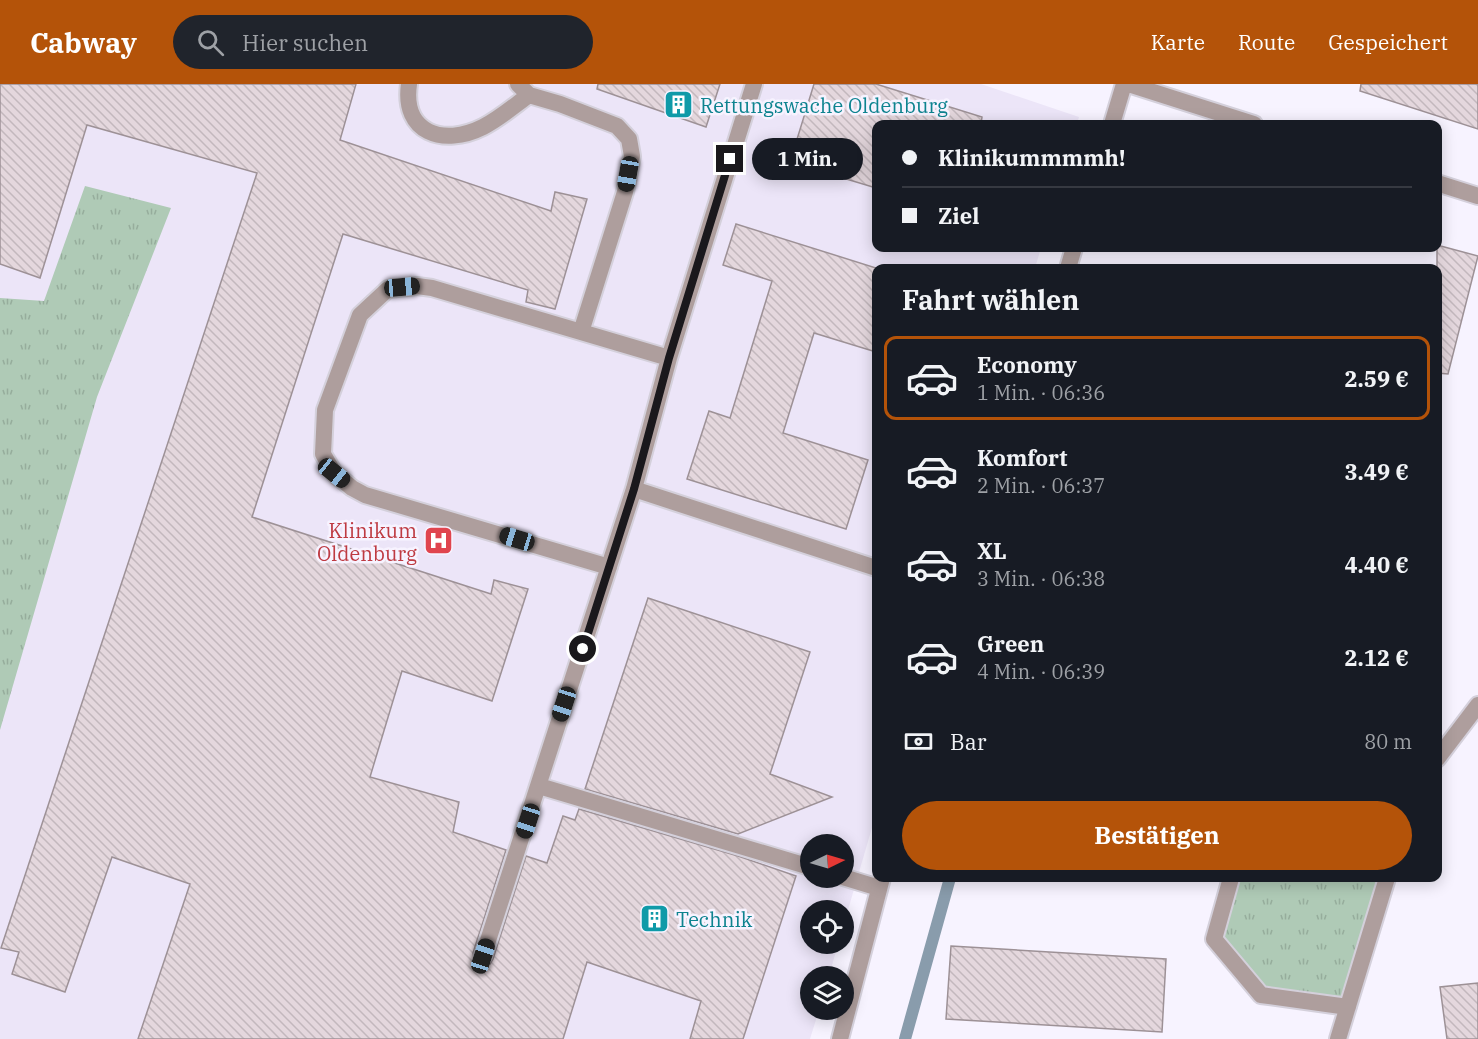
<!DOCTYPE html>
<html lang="de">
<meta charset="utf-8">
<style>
:root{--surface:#171b24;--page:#20242c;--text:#f1f3f6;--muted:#9ea1a6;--line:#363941;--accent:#b45309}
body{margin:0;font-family:"IBM Plex Serif",serif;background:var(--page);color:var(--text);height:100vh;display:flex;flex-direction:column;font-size:22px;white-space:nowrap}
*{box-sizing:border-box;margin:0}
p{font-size:20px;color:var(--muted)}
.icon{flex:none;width:33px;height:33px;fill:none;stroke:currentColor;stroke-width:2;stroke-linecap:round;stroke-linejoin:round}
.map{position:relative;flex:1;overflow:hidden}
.details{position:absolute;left:872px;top:180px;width:570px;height:618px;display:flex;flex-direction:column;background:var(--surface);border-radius:12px;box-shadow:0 3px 15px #0003}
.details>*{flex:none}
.hud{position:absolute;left:872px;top:36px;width:570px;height:132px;border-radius:12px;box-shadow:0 3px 15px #0003;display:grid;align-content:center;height:132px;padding:0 30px;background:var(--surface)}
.needle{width:39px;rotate:85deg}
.fabs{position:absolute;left:800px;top:750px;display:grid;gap:12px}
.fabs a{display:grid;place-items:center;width:54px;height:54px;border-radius:50%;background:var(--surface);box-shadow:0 3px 15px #0003;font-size:30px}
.end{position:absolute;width:27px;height:27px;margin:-14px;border:8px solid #1a181c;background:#fff;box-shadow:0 0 0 3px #fff}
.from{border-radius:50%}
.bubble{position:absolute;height:42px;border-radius:21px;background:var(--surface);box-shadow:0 3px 15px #0003;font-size:20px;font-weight:700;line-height:42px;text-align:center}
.car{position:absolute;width:18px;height:36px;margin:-18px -9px;border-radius:8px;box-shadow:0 0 4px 2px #0007;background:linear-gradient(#222 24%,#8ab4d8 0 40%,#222 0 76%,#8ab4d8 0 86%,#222 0)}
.hud b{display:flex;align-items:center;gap:21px;height:57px;font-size:22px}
.hud b+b{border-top:2px solid var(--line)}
.hud i{width:15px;height:15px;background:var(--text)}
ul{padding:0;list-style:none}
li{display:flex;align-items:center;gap:18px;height:84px;margin:0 12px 9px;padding:0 18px;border:3px solid transparent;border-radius:12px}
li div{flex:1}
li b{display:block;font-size:22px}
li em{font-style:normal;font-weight:700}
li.current{border-color:var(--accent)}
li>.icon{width:54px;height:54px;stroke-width:1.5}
h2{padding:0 30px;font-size:27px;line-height:72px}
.pay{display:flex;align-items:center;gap:15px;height:66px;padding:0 30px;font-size:22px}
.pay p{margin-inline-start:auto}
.cta{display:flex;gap:12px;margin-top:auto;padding:12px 30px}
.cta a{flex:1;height:69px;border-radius:36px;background:var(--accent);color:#fff;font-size:24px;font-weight:700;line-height:69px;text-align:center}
header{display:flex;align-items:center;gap:36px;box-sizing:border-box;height:84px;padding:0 30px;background:var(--accent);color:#fff}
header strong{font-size:28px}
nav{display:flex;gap:33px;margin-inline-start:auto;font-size:21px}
.search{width:420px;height:54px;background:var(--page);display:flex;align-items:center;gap:15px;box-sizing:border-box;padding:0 21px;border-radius:33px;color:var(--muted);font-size:22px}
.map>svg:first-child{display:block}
.built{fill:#ece5f8;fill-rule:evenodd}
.grass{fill:url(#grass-tufts)}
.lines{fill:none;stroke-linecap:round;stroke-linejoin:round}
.stream{stroke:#899cac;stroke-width:12}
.building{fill:url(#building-back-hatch);stroke:#9d9196;stroke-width:1.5}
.service-casing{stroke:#d4d0db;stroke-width:20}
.minor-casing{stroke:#d4d0db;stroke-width:20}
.service{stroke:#ae9e9d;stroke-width:16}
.minor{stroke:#ae9e9d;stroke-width:16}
.route{stroke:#1a181c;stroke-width:8}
.labels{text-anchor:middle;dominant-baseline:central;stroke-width:5;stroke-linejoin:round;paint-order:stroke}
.culture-label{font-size:20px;fill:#0d838f;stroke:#f7f3ff;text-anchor:start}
.health-label{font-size:20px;fill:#be3a42;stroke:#f7f3ff;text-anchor:end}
</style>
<header>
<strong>Cabway</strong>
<div class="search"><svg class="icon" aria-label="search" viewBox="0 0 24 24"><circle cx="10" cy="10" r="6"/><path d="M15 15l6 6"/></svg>Hier suchen</div>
<nav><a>Karte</a><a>Route</a><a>Gespeichert</a></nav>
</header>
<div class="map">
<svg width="1478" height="955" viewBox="0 0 1478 955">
<defs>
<pattern id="grass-tufts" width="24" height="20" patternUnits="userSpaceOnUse" patternTransform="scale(1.5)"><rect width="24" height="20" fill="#afcab6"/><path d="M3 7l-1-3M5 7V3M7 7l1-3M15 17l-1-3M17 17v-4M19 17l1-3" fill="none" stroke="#96ad9c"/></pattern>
<pattern id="building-back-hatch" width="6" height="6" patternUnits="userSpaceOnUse" patternTransform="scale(1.5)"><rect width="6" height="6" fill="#e4d7dd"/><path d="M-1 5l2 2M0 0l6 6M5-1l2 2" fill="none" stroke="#c3b8bd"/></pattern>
</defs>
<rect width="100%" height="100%" fill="#f7f3ff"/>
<path class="built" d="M0 0H981L1079 33 1077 40H876V164H1041L1035 184H876V730L843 843V826H810V860H838L829 892H810V926H819L810 955H0ZM810 760H843V794H810Z"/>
<path class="grass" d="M85 102 171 124 97 313 0 646V214L44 217Z
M1231 794H1387L1348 923 1261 911 1214 855Z"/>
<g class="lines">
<path class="stream" d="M905 955 950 794"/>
</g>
<path class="building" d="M0 0H356L340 56 551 127 555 108 587 115 555 225 526 218 528 206 343 150 252 433 491 510 494 496 528 505 492 617 402 587 370 693 459 718 453 748 506 766 473 869 475 879 480 882 490 880 493 875 526 772 547 779 563 732 575 736 579 725 738 772 796 792 743 955H690L701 917 587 878 563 955H138L190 800 112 773 65 908 12 890 19 868 1 864 257 89 87 41 40 194 0 180Z
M598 0H720L706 43 597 5Z
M814 0H876L982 33 981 40H876V104L790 78Z
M1361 0H1478V45L1360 7Z
M736 140 876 184V268L814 249 783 349 868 376 846 445 687 395 709 327 730 334 772 197 723 181Z
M1437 161 1478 172 1448 290 1437 289Z
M648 514 810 568 770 690 832 713 738 750 585 705Z
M951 862 1166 875 1162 948 946 935Z
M1478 899V955H1447L1440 903Z"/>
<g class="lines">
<defs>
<path id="service" d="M409 0C402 49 443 63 483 43 499 35 514 22 529 11
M518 0 529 11 560 20 617 42 629 55 632 72 625 108 581 248
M634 405 876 484
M609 483 365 411 352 404 334 389 323 370 325 326 360 231 388 205 417 202 432 204 669 274
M539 702 810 783
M843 793 879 804
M483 872 634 405 669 274 754 0"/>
<path id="minor" d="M1128 0 1254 40
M1112 40 1124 0
M1437 99 1478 112
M1068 184 1074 164
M1437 675 1478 621
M1231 794 1214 855 1261 911 1348 923
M840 955 882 794
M1338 955 1387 794"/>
</defs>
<use href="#service" class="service-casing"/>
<use href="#minor" class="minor-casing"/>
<use href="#service" class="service"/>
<use href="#minor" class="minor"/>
</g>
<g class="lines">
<path class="route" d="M583 565 634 405 669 274 730 75"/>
</g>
<defs>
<symbol id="building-square" viewBox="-11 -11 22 22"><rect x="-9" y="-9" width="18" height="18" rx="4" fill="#0f9aa8" stroke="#f7f3ff"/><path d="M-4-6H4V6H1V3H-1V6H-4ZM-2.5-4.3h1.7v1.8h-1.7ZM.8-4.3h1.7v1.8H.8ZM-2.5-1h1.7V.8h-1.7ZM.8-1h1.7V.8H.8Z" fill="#fff"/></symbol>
<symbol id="hospital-square" viewBox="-11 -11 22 22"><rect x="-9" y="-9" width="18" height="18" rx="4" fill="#e0444e" stroke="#f7f3ff"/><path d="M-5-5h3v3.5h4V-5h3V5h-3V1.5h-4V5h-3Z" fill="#fff"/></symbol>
</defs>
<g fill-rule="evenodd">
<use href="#building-square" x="662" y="4" width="33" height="33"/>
<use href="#hospital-square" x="422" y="440" width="33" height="33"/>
<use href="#building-square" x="638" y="818" width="33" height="33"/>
</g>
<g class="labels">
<g class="culture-label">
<text x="700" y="21">Rettungswache Oldenburg</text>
<text x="676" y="835">Technik</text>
</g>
<g class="health-label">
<text x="417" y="446">Klinikum<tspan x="417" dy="23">Oldenburg</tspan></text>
</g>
</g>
</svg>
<div class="fabs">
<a><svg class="needle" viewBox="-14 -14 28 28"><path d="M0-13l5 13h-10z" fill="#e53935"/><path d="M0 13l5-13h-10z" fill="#9ea1a6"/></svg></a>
<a><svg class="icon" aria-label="locate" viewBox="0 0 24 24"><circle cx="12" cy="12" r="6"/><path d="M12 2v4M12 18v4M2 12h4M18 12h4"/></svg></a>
<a><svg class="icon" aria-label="layers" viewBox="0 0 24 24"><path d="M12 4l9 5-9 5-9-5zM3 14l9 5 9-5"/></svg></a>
</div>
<i class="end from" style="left:583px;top:565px"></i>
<i class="end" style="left:730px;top:75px"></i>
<div class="bubble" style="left:752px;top:54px;width:111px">1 Min.</div>
<i class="car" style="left:628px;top:90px;rotate:190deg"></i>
<i class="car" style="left:402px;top:203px;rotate:85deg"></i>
<i class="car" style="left:334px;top:389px;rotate:129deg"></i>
<i class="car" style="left:517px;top:455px;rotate:287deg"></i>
<i class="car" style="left:564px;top:620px;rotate:198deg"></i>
<i class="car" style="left:528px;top:737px;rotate:198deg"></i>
<i class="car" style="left:483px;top:872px;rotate:18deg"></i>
<div class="hud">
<b><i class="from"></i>Klinikummmmh!</b>
<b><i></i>Ziel</b>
</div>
<section class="details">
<h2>Fahrt wählen</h2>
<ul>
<li class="current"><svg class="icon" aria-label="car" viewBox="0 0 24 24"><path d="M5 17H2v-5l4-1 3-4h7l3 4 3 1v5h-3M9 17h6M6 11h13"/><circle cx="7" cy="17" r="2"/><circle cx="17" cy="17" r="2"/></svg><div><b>Economy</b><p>1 Min. · 06:36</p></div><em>2.59 €</em></li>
<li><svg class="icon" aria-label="car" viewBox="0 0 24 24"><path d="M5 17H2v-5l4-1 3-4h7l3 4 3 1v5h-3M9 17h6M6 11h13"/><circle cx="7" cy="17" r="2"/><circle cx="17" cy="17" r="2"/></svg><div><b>Komfort</b><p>2 Min. · 06:37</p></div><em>3.49 €</em></li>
<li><svg class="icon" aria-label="car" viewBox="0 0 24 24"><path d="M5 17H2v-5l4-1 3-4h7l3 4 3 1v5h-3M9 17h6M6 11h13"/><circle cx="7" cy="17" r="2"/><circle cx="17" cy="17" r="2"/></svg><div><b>XL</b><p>3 Min. · 06:38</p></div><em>4.40 €</em></li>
<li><svg class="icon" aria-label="car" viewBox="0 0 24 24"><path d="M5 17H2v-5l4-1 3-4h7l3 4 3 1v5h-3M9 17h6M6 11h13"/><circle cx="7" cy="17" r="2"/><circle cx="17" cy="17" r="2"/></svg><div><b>Green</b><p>4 Min. · 06:39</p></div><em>2.12 €</em></li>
</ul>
<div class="pay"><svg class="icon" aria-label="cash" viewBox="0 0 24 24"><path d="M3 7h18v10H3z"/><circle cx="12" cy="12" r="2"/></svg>Bar<p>80 m</p></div>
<div class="cta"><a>Bestätigen</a></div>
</section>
</div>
